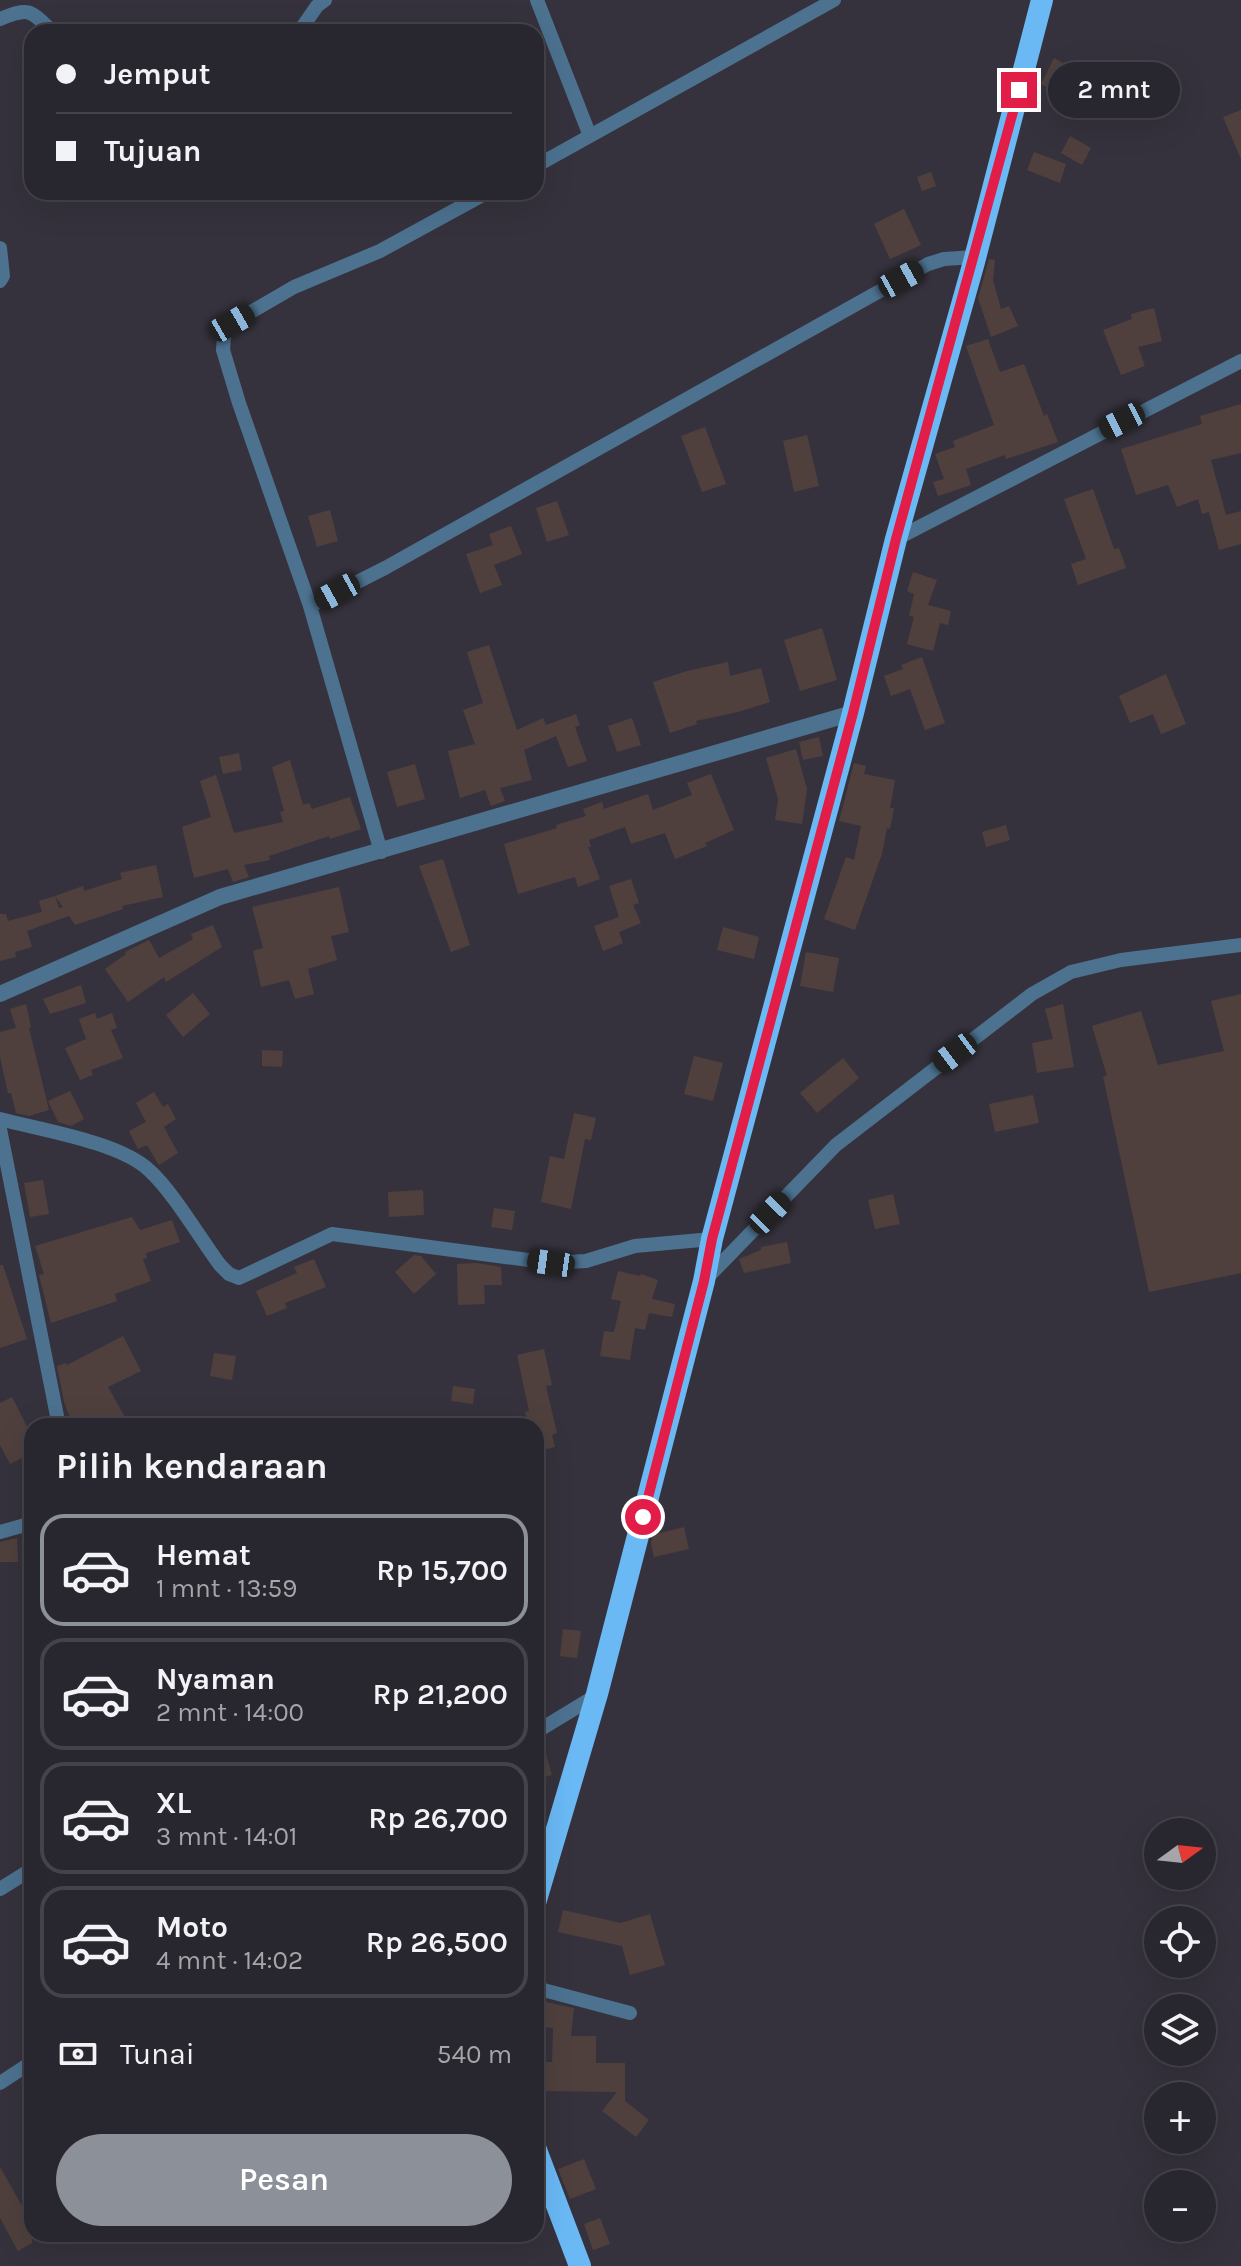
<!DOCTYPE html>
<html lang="id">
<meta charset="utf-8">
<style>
:root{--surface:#28262e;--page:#34323a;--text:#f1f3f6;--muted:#a5a5aa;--line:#44434a;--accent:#8c9099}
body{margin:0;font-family:Karla,sans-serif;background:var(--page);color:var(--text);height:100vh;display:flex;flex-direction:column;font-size:30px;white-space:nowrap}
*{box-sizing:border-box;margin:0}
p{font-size:26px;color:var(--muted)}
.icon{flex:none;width:44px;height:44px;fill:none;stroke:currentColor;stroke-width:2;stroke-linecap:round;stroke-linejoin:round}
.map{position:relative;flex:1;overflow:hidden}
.drawer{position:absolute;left:24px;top:1418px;width:520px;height:824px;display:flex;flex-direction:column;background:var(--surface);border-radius:24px;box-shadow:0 8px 32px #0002,0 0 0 2px var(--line)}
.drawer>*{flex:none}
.guide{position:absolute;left:24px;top:24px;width:520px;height:176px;border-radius:24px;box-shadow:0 8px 32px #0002,0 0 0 2px var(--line);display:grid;align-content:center;height:176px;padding:0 32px;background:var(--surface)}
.needle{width:52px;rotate:75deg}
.fabs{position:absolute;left:1144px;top:1818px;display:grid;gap:16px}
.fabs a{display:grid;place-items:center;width:72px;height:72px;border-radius:50%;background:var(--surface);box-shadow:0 8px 32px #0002,0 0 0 2px var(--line);font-size:40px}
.end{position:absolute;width:36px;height:36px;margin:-18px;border:10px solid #e11d48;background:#fff;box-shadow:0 0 0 4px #fff}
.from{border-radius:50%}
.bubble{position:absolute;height:56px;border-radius:28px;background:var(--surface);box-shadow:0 8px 32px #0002,0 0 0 2px var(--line);font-size:26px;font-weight:600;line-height:56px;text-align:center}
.car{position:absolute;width:24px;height:48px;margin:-24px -12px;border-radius:10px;box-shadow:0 0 6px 2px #0007;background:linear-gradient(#222 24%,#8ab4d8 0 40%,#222 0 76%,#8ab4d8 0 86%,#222 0)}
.guide b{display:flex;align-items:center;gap:28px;height:76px;font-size:30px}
.guide b+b{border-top:2px solid var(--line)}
.guide i{width:20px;height:20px;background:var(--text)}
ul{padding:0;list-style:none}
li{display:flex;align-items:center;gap:24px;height:112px;margin:0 16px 12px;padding:0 16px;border:4px solid var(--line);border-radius:24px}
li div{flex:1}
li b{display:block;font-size:30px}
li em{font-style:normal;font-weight:600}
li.current{border-color:var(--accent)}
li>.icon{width:72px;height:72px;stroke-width:1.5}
h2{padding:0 32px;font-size:36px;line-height:96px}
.pay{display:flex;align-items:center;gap:20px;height:88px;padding:0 32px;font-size:30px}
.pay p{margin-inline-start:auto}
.button{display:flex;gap:16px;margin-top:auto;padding:16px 32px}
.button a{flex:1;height:92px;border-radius:48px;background:var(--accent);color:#fff;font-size:32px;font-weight:600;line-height:92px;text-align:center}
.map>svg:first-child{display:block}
.building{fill:#4f403d}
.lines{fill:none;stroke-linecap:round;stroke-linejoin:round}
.minor{stroke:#4c7290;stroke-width:14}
.tertiary{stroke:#4c7290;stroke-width:16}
.trunk{stroke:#6ab9f5;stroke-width:22}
.route{stroke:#e11d48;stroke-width:10}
</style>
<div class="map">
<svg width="1241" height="2266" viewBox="0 0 1241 2266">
<rect width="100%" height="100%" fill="#36323d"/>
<path class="building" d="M1054 58 1104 87 1089 111 1041 84Z
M1241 110V159L1223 117Z
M1070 136 1091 148 1082 165 1061 153Z
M1034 152 1066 164 1060 183 1027 170Z
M931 172 936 186 922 191 917 177Z
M904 209 921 245 890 259 874 224Z
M989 259 995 260 993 280 1001 309 1009 306 1018 326 991 337 978 298Z
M1154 308 1162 341 1138 347 1145 366 1121 375 1103 330 1132 319 1131 314Z
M988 339 1000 372 1024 364 1044 416 1047 414 1058 442 1006 459 1005 455 966 469 971 485 938 496 933 482 944 479 935 454 955 447 953 441 994 425 966 346Z
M1241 404V453L1211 460 1226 515 1241 511V544L1219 550 1209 512 1202 514 1198 499 1177 507 1168 485 1136 495 1121 449 1202 424 1200 416Z
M705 427 726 484 702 492 681 436Z
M807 435 819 486 794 492 783 441Z
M1093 489 1114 549 1119 548 1126 568 1078 585 1071 564 1086 559 1064 499Z
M557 501 569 535 547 542 536 508Z
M330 510 338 541 317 547 308 516Z
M511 526 522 554 494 565 502 585 480 593 466 554 493 545 489 534Z
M913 572 937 580 928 605 951 611 948 625 940 623 933 651 907 644 914 617 909 616 914 594 907 591Z
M822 628 837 680 800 691 784 640Z
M489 645 517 730 543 718 546 725 576 714 580 725 575 727 587 761 568 767 556 736 524 750 532 780 500 788 505 801 491 806 485 790 460 798 448 751 475 744 463 710 483 703 467 652Z
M922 657 945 723 925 730 910 689 891 696 884 676 903 669 901 665Z
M728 662 730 676 761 668 770 702 738 712 696 721 697 724 670 733 653 682 687 671Z
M1166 674 1186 724 1161 734 1153 714 1130 723 1119 696Z
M632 718 641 745 617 752 608 726Z
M819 737 823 756 803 760 799 742Z
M796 749 807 789 802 824 775 820 778 799 766 758Z
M239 753 242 770 223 774 219 757Z
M290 760 303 805 309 803 312 809 350 797 361 829 330 839 329 836 269 856 270 860 244 865 249 877 233 882 228 869 194 878 182 827 211 817 200 781 216 775 234 833 283 822 280 812 284 811 272 767Z
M854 763 866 766 864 774 895 780 890 808H894L890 829 887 828 882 854 855 930 824 919 846 857 854 860 861 826 839 821Z
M415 764 425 799 397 807 387 772Z
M711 774 734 830 705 843 707 846 675 859 665 833 631 844 625 827 589 840 591 847H588L600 879 578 887 575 877 518 894 504 844 557 828 556 825 586 816 583 809 602 802 604 809 648 794 653 810 692 795 687 783Z
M1006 825 1010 840 986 847 982 832Z
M443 859 470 945 451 952 419 866Z
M156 865 163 897 122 906 123 909 75 925 69 916 27 931 32 947 15 952 16 957 0 961V914H6L8 921 42 912 39 901 55 896 59 908 63 907 55 896 83 886 84 891 122 879 120 873Z
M631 879 639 903 633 905 641 923 619 932 623 943 603 951 594 926 619 917 609 886Z
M339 887 349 932 331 936 337 960 308 969 314 994 295 999 289 980 261 987 253 951 263 948 252 907Z
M213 925 222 947 166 982 164 977 128 1002 105 969 126 954 125 952 149 940 159 958 193 939 191 934Z
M723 927 759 937 754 959 717 950Z
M806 952 839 958 833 992 800 986Z
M81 985 86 1003 50 1014 43 999Z
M193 993 210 1014 183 1037 166 1015Z
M1241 994V1273L1149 1292 1103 1076H1107L1092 1026 1141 1011 1158 1065 1224 1051 1211 1001Z
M26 1004 31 1027 29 1028 49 1110 29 1116 16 1113 11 1093H8L0 1057V1032L16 1028 10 1009Z
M1063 1004 1074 1067 1037 1073 1032 1043 1053 1039 1045 1009Z
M95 1013 97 1019 112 1013 117 1028 111 1030 123 1058 91 1070 93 1075 80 1080 65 1048 86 1039 79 1019Z
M262 1050 283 1051 282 1067 262 1066Z
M694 1056 723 1063 713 1101 684 1094Z
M843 1058 859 1078 817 1113 800 1093Z
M70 1091 84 1119 71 1126 58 1122 48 1101Z
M154 1092 163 1107 168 1104 176 1119 164 1127 178 1153 159 1165 147 1145 138 1149 129 1131 146 1122 136 1103Z
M1033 1095 1039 1123 995 1132 989 1104Z
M574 1113 596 1118 591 1140 585 1139 571 1209 541 1202 550 1156 564 1159Z
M43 1180 49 1214 30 1217 24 1183Z
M423 1190 424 1215 389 1217 388 1192Z
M893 1194 900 1224 875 1229 868 1200Z
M494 1208 515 1211 512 1230 491 1227Z
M132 1217 140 1230 172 1220 180 1242 146 1253 147 1258 143 1259 151 1281 115 1294 117 1301 51 1323 39 1275 44 1274 35 1246Z
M787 1242 791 1263 744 1273 739 1259 761 1250V1247Z
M414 1255 421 1256 436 1274 414 1294 395 1272Z
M314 1259 326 1287 285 1303 287 1308 267 1316 256 1291 297 1273 294 1267Z
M476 1263 501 1267 502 1285H484L485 1304 458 1305 457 1264Z
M0 1265H3L27 1339 0 1348Z
M618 1271 640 1276 641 1274 658 1280 652 1299 675 1304 672 1317 649 1313 645 1330 635 1328 630 1360 600 1356 604 1331 614 1332 621 1301 611 1299Z
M123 1336 141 1371 108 1387 130 1426H73L64 1402 57 1366 66 1363 67 1365Z
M544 1349 552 1385 546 1386 557 1433 552 1435 555 1447 539 1451 536 1426H528L525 1412 529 1411 517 1355Z
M214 1353 236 1356 232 1380 210 1376Z
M453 1386 475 1389 473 1404 451 1401Z
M12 1397 32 1436V1453L10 1464 0 1445V1403Z
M684 1527 689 1549 654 1557 651 1543 653 1535Z
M17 1538 18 1562H0V1542Z
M563 1629 581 1631 577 1658 560 1656Z
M542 1740 552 1775 536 1780V1742Z
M563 1910 621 1923 650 1914 665 1965 630 1975 622 1946 558 1932Z
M536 2000 574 2008 571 2036H596V2063H625V2101L649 2120 636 2137 602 2111 617 2092 542 2091V2062H552L553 2028 536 2026Z
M584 2159 596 2189 570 2199 558 2169Z
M0 2167 26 2213 32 2209V2243L18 2251 0 2218Z
M600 2218 610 2244 593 2250 584 2224Z"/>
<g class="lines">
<path class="minor" d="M537 0 590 136
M0 19C30 7 30 10 53 32
M299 32 317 6 325 0
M536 166 834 0
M0 248 3 276 0 281
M896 539 1241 361
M310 606 239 403 223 350 224 336 232 323 294 287 380 251 488 192
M381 852 310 606 385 568 928 264 944 259 975 257
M0 1119C41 1130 120 1142 150 1171 173 1192 200 1238 220 1265L229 1274 239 1278 332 1234 551 1263 586 1261 635 1246 712 1239
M0 1129 59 1426
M706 1279 836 1145 1032 994 1071 972 1121 960 1241 945
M0 1532 32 1523
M536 1732 597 1695
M0 1889 32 1869
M536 1988 630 2013
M0 2083 32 2062"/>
<path class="tertiary" d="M0 994 220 897 853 713"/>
<path class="trunk" d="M536 1900 597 1694 704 1281 712 1239 853 713 896 539 974 262 1042 0
M536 2150 580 2266"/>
</g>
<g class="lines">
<path class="route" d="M643 1517 704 1281 712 1239 853 713 896 539 1019 90"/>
</g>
</svg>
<div class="fabs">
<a><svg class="needle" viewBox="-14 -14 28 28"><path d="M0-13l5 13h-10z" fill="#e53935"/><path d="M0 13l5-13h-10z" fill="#a5a5aa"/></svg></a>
<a><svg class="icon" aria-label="locate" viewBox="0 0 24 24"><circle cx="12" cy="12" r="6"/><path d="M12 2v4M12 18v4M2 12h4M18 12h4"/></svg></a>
<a><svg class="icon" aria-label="layers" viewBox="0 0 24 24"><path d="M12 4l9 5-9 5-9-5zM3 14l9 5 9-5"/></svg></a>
<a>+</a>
<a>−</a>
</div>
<i class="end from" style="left:643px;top:1517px"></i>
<i class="end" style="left:1019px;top:90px"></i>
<div class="bubble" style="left:1048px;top:62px;width:132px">2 mnt</div>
<i class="car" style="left:901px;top:279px;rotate:61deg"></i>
<i class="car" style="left:232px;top:323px;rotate:60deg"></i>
<i class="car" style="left:1122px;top:421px;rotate:243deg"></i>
<i class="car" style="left:337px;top:592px;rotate:241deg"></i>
<i class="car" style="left:955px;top:1053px;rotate:233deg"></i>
<i class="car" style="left:770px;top:1213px;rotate:44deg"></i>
<i class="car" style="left:551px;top:1263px;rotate:278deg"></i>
<div class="guide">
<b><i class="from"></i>Jemput</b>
<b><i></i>Tujuan</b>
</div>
<section class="drawer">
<h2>Pilih kendaraan</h2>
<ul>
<li class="current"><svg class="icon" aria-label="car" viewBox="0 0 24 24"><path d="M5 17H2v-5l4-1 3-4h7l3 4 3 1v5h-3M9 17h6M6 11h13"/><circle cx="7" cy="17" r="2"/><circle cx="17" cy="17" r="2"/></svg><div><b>Hemat</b><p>1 mnt · 13:59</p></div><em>Rp 15,700</em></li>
<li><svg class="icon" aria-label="car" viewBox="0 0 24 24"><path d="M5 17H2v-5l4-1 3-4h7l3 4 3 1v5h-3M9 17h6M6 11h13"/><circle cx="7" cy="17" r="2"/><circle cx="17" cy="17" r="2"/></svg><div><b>Nyaman</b><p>2 mnt · 14:00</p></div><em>Rp 21,200</em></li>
<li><svg class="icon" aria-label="car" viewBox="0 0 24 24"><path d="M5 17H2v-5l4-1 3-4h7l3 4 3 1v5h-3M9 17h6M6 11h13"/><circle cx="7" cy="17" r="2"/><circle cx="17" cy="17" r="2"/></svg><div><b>XL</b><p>3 mnt · 14:01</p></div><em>Rp 26,700</em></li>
<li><svg class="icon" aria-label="car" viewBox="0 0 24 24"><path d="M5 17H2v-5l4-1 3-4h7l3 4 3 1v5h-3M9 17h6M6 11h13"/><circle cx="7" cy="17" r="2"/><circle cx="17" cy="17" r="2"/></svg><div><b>Moto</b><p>4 mnt · 14:02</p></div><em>Rp 26,500</em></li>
</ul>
<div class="pay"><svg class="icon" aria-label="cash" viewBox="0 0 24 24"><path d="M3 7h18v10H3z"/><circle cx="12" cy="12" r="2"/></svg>Tunai<p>540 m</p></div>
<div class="button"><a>Pesan</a></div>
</section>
</div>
